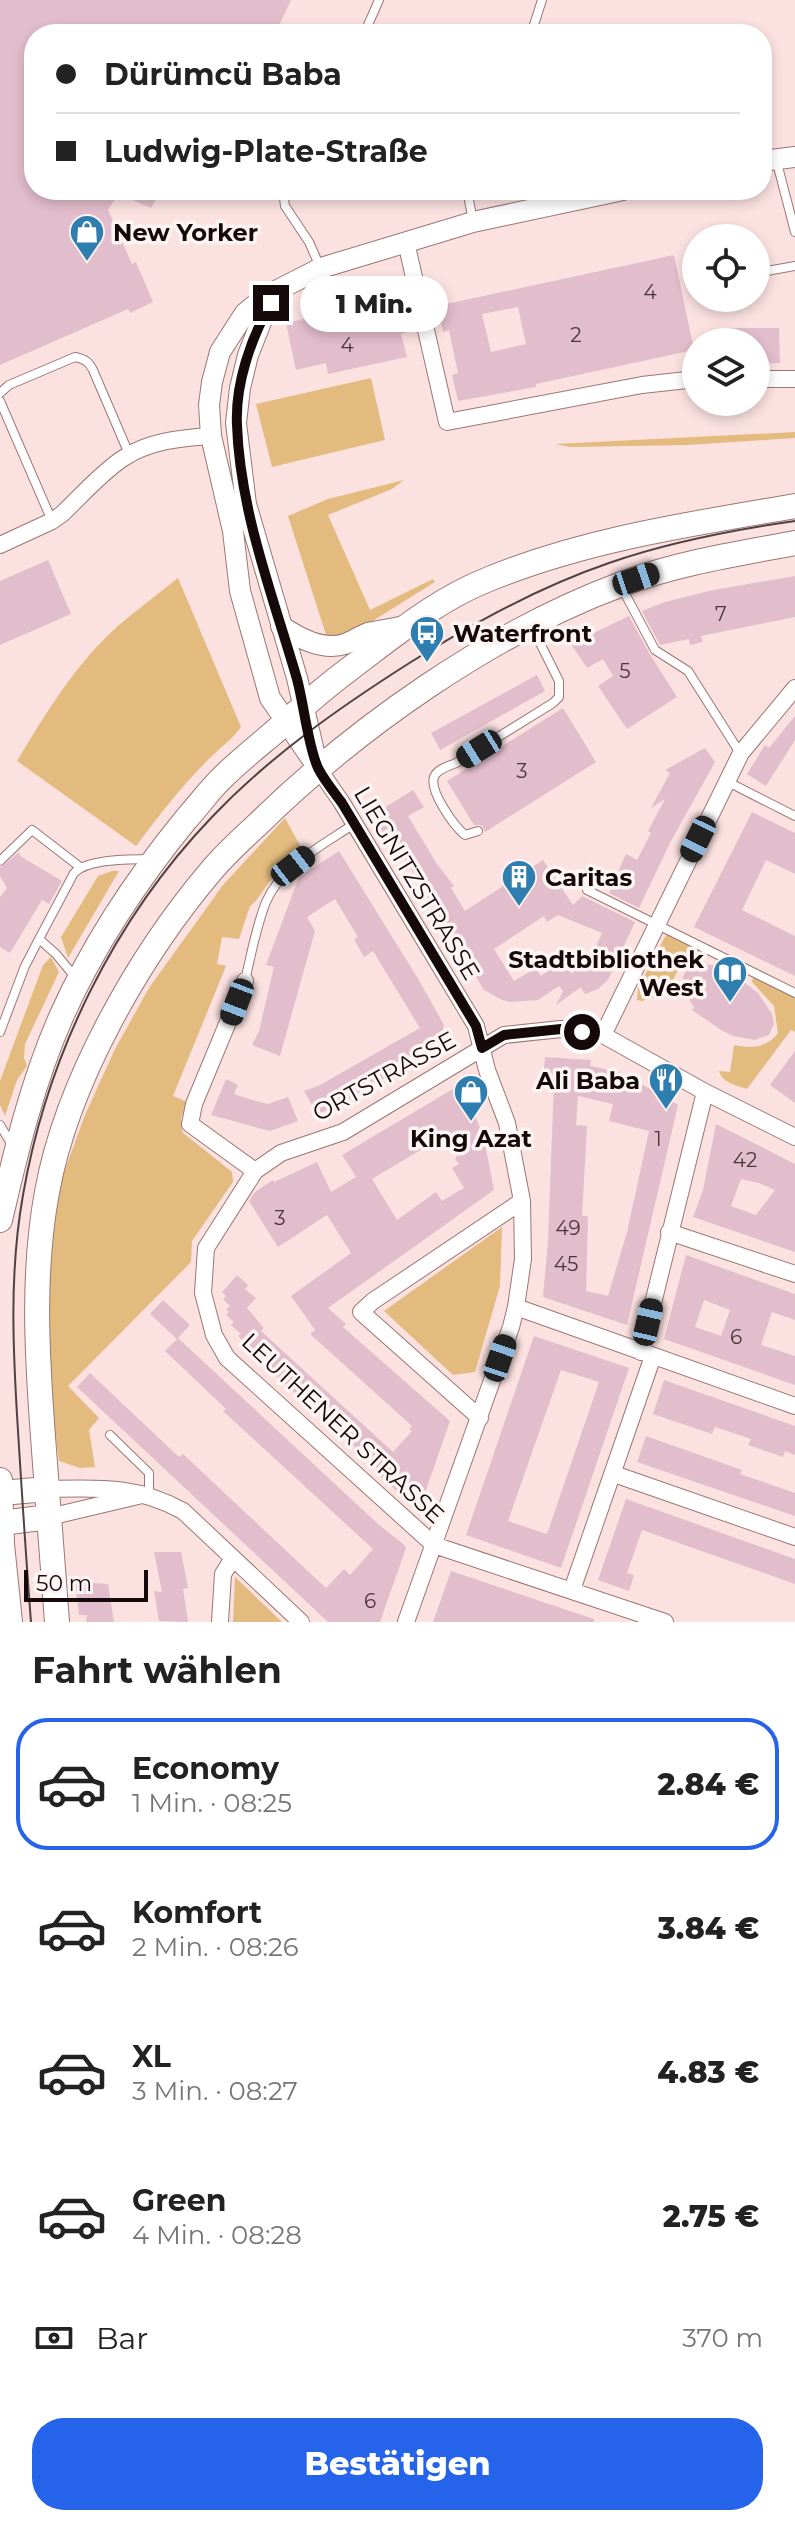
<!DOCTYPE html>
<html lang="de">
<meta charset="utf-8">
<style>
:root{--surface:#fff;--page:#f2f2f2;--text:#222;--muted:#767676;--line:#e0e0e0;--accent:#2563eb}
body{margin:0;font-family:Montserrat,sans-serif;background:var(--page);color:var(--text);height:100vh;display:flex;flex-direction:column;font-size:30px;white-space:nowrap}
*{box-sizing:border-box;margin:0}
p{font-size:26px;color:var(--muted)}
.icon{flex:none;width:44px;height:44px;fill:none;stroke:currentColor;stroke-width:2;stroke-linecap:round;stroke-linejoin:round}
.map{position:relative;height:1622px;overflow:hidden}
.sheet{display:flex;flex-direction:column;background:var(--surface);flex:1}
.sheet>*{flex:none}
.guide{position:absolute;left:24px;top:24px;width:748px;height:176px;border-radius:32px;box-shadow:0 4px 12px #0003;display:grid;align-content:center;height:176px;padding:0 32px;background:var(--surface)}
.buttons{position:absolute;left:682px;top:224px;display:grid;gap:16px}
.buttons a{display:grid;place-items:center;width:88px;height:88px;border-radius:50%;background:var(--surface);box-shadow:0 4px 12px #0003;font-size:40px}
.scale{position:absolute;left:24px;bottom:20px;width:124px;box-sizing:border-box;padding-left:8px;border:4px solid #160909;border-top:0;font-size:22px;line-height:28px;white-space:nowrap;color:#160909;-webkit-text-stroke:6px #fdf4f4;paint-order:stroke}
.end{position:absolute;width:36px;height:36px;margin:-18px;border:10px solid #160909;background:#fff;box-shadow:0 0 0 4px #fff}
.from{border-radius:50%}
.bubble{position:absolute;height:56px;border-radius:28px;background:var(--surface);box-shadow:0 4px 12px #0003;font-size:26px;font-weight:800;line-height:56px;text-align:center}
.car{position:absolute;width:24px;height:48px;margin:-24px -12px;border-radius:10px;box-shadow:0 0 6px 2px #0007;background:linear-gradient(#222 24%,#8ab4d8 0 40%,#222 0 76%,#8ab4d8 0 86%,#222 0)}
.guide b{display:flex;align-items:center;gap:28px;height:76px;font-size:30px}
.guide b+b{border-top:2px solid var(--line)}
.guide i{width:20px;height:20px;background:var(--text)}
ul{padding:0;list-style:none}
li{display:flex;align-items:center;gap:24px;height:132px;margin:0 16px 12px;padding:0 16px;border:4px solid transparent;border-radius:32px}
li div{flex:1}
li b{display:block;font-size:30px}
li em{font-style:normal;font-weight:800}
li.current{border-color:var(--accent)}
li>.icon{width:72px;height:72px;stroke-width:1.5}
h2{padding:0 32px;font-size:36px;line-height:96px}
.pay{display:flex;align-items:center;gap:20px;height:88px;padding:0 32px;font-size:30px}
.pay p{margin-inline-start:auto}
.action{display:flex;gap:16px;margin-top:auto;padding:16px 32px}
.action a{flex:1;height:92px;border-radius:32px;background:var(--accent);color:#fff;font-size:32px;font-weight:800;line-height:92px;text-align:center}
.map>svg:first-child{display:block}
.green{fill:#e3bb7e}
.building{fill:#e2bdcb;fill-rule:evenodd}
.lines{fill:none;stroke-linecap:round;stroke-linejoin:round}
.service-casing{stroke:#9b7674;stroke-width:10}
.minor-casing{stroke:#9b7674;stroke-width:18}
.tertiary-casing{stroke:#9b7674;stroke-width:22}
.primary-casing{stroke:#9b7674;stroke-width:26}
.service{stroke:#fff;stroke-width:8}
.minor{stroke:#fff;stroke-width:16}
.tertiary{stroke:#fff;stroke-width:20}
.primary{stroke:#fff;stroke-width:24}
.tram{stroke:#514141;stroke-width:2}
.route{stroke:#160909;stroke-width:10}
.labels{text-anchor:middle;dominant-baseline:central;stroke-width:7;stroke-linejoin:round;paint-order:stroke}
.number-label{font-size:20px;fill:#49363a}
.poi-label{font-size:24px;font-weight:bold;fill:#160909;stroke:#fdf4f4;text-anchor:start}
.street-label{font-size:24px;fill:#160909;stroke:#fdf4f4}
</style>
<div class="map">
<svg width="795" height="1622" viewBox="0 0 795 1622">
<rect width="100%" height="100%" fill="#fbe2e1"/>
<path class="green" d="M371 378 385 440 272 467 256 404Z
M795 432V438L687 445 570 447 555 444Z
M404 480 392 489 328 515 370 610 433 579 435 582 355 632 328 641 288 516 328 499Z
M178 578 241 727C230 742 217 750 205 763 180 788 158 817 136 846L17 761C46 713 76 663 119 625 138 609 158 594 178 578Z
M285 818 303 851 271 880 255 902 250 906 239 939 222 937 217 964 226 966 173 1096 187 1102 181 1118 182 1132 232 1172 233 1182 192 1241 191 1262 68 1386 99 1418 89 1430 95 1467 80 1468 59 1461 55 1432 46 1295 52 1225 63 1175 85 1115 115 1049 149 988 223 885Z
M112 871H119L68 958 61 937 95 881 98 876Z
M667 933 703 952 700 957C684 963 669 972 675 992L642 1001 637 1000 638 988Z
M51 957 59 972 25 1044 24 1058 27 1066 17 1080 5 1116 0 1105V1081L43 965Z
M753 977 795 998V1032L791 1030 747 1089C736 1085 722 1083 719 1071L730 1072 734 1045C752 1049 768 1047 778 1033L774 1006 752 982Z
M502 1227 500 1286 475 1372 453 1375 384 1311Z
M235 1577 282 1622H233Z"/>
<path class="building" d="M0 0H291L275 34H34V190H162L151 208 118 194 108 210 132 264 136 262 153 302 130 313 128 309 0 365Z
M674 255 694 350 536 384V387L458 401 452 375 458 373 449 330 443 332 437 306ZM518 307 526 344 491 352 482 314Z
M394 297 405 333 401 334 407 357 328 374 326 363 296 370 286 323 334 312 333 308Z
M723 328H779L780 363 756 364V342H723Z
M48 560 71 614 0 645V581Z
M795 576V617L701 636 703 642 690 645 689 639 660 645 642 611 665 602 713 590Z
M629 616 649 653 677 697 627 729 598 686 613 676 603 659 587 668 571 644Z
M537 675 545 691 440 750 431 733Z
M563 708 596 762 485 832 482 825H474L447 781Z
M795 716V740L766 786 747 774 765 745 769 748Z
M705 748 715 762 670 843 639 908 609 893 626 854 637 860 651 833 648 831 665 799 651 808 670 773 665 770Z
M413 790 424 807 408 816 437 864 454 886 451 888 465 911 543 860 573 905 582 896 635 922 608 980 598 989 585 994 581 987 556 1005 563 991 559 986 538 1000 510 1002 502 1000 484 990 387 829 381 833 371 816ZM558 915 602 933 588 964 579 960 572 974 562 961 541 976 536 968 514 981 494 949 544 916 547 922Z
M752 812 795 833V874L766 860 742 910 795 936V976L694 927Z
M339 851 420 982 444 1025 440 1041 433 1049 334 1108 317 1114 304 1091 320 1085 420 1028 373 951 364 957 354 939 358 937 335 899 307 917 315 931 280 1056 252 1045 259 1031 274 967 266 965 299 877Z
M19 852 20 856 62 881 49 904 42 900 10 953 0 947V897L7 888 0 876V868Z
M696 964 713 965 731 972 758 993 772 1014 774 1024 769 1035 755 1040 733 1036 721 1030 692 1010 694 1007 685 994 683 976 689 967Z
M795 1051V1103L770 1085Z
M545 1057 591 1060 590 1066 620 1072 678 1105 627 1325 543 1297 548 1241 554 1082 543 1081ZM578 1096 613 1104 609 1121 649 1131 627 1232 608 1296 586 1291 588 1216H582L587 1126 576 1125Z
M226 1079 238 1085 234 1094 256 1101 268 1104 288 1097 298 1121 270 1131 211 1115Z
M463 1083 484 1139 494 1190 328 1308 346 1324 343 1327 450 1421 424 1496 414 1507 375 1471 377 1468 246 1348 248 1345 238 1336 241 1334 231 1325 234 1322 226 1315 229 1312 226 1310 230 1306 223 1299 226 1296 222 1292 237 1275 248 1285 245 1289 256 1298 247 1308 264 1328 261 1331 393 1452 412 1431 409 1429 412 1426 310 1334 315 1330 291 1296 351 1253 327 1215 278 1247 249 1201 255 1192 273 1180 274 1182 317 1162 331 1192 356 1177 342 1155ZM444 1136 457 1157 455 1159 459 1164 452 1168 464 1188 442 1201 436 1192 397 1220 372 1179Z
M716 1124 795 1164V1252L693 1217 703 1190ZM741 1179 759 1183 775 1190 756 1215 731 1206Z
M686 1255 795 1294V1320L772 1312 761 1345 795 1356V1385L664 1339ZM704 1300 730 1310 721 1336 695 1327Z
M163 1300 190 1325 177 1339 150 1314Z
M534 1336 629 1368 561 1568 466 1535ZM561 1370 599 1382 547 1534 508 1521Z
M178 1338 378 1524 403 1544 406 1548 380 1622H328L77 1387 90 1373 179 1457 183 1454 326 1588 344 1569 350 1575 373 1549 223 1411 226 1409 165 1351Z
M664 1380 795 1426V1455L785 1451 783 1457 748 1445 751 1439 715 1427 712 1434 653 1414Z
M646 1436 742 1470 740 1474 795 1493V1516L637 1462Z
M626 1499 795 1559V1584L642 1530 627 1573 634 1575 629 1591 598 1580Z
M154 1552H181L188 1588 183 1589 188 1622 159 1621 154 1591 162 1592Z
M451 1571 594 1619V1622H433Z
M75 1582 108 1584 114 1622H86L87 1615H79Z"/>
<g class="lines">
<defs>
<path id="service" d="M364 34 379 0
M531 34 542 0
M776 159 795 232
M283 190 285 206 309 242 320 267
M467 190 473 221
M756 273 795 266
M0 393 9 385 75 357C85 359 89 362 93 370L129 454
M0 401 52 521
M622 588 655 650 688 671 740 753
M726 781 795 816
M478 831 465 835C454 826 429 791 434 777 437 769 449 766 456 763L553 703 559 697V681L532 627
M0 861 32 830 80 867
M590 875 587 890 795 993
M75 977 56 954 39 939 74 873C89 858 130 860 151 859
M245 981C251 955 256 927 266 902 281 866 323 845 354 824
M0 1032 25 966 39 939
M0 1125 12 1145
M110 1435 149 1473V1495"/>
<path id="minor" d="M406 242 447 422 642 385 696 379
M756 379H795
M0 545 52 521 62 514C81 496 100 474 122 459 148 441 180 438 211 436
M318 768 342 803 476 1026 487 1070 507 1123 522 1201 523 1259 516 1307 511 1327 406 1622
M245 981 194 1104 190 1124 255 1171 281 1153 343 1132 504 1035 561 1029 603 1035 705 1092 795 1137
M603 1035 741 753 795 688
M255 1171 206 1248 203 1293 214 1335 227 1358 434 1545 665 1622
M669 1232 795 1274
M516 1307 795 1406
M641 1352 705 1092
M480 1418 361 1312 373 1301 522 1201
M614 1474 795 1537
M47 1489C99 1488 136 1485 183 1511L301 1622
M49 1517 138 1496
M572 1590 653 1356
M220 1622 223 1574 233 1558"/>
<path id="tertiary" d="M762 161 795 157
M277 294 263 317 248 355 240 388 236 423 246 504 297 678 315 756
M281 626C299 638 322 651 345 644 353 641 360 636 368 633 380 630 393 629 405 626
M318 768 270 698 240 591 233 531 211 436 209 405 212 382 220 352 245 313 266 296 321 268 473 222 623 190"/>
<path id="primary" d="M0 1220C16 1151 32 1083 61 1017 93 945 137 879 187 818 199 805 210 789 223 777 243 757 266 740 287 721 308 702 329 684 352 667 396 634 438 599 489 579 587 539 691 524 795 506
M0 1480 2 1544 10 1622
M1 1493 47 1489
M1 1523 49 1517
M57 1622C52 1560 48 1498 43 1437 37 1355 32 1273 47 1192 67 1082 139 956 211 871 225 854 242 839 258 824 357 727 492 632 622 584 677 563 737 554 795 543"/>
</defs>
<use href="#service" class="service-casing"/>
<use href="#minor" class="minor-casing"/>
<use href="#tertiary" class="tertiary-casing"/>
<use href="#primary" class="primary-casing"/>
<use href="#service" class="service"/>
<use href="#minor" class="minor"/>
<use href="#tertiary" class="tertiary"/>
<use href="#primary" class="primary"/>
<path class="tram" d="M31 1622C26 1558 22 1495 18 1431 13 1352 9 1273 23 1195 47 1056 114 919 212 817 270 756 340 707 411 662 474 623 539 587 609 563 669 542 732 530 795 521"/>
</g>
<g class="lines">
<path class="route" d="M271 303C251 338 235 384 237 425 240 512 273 596 297 679 304 705 308 746 318 768 324 780 334 792 342 803L476 1026 482 1048 504 1035 561 1029 582 1032"/>
</g>
<defs>
<symbol id="shop-pin" viewBox="-11 -11 22 30"><path d="M0 17L-7.5 6A9.5 9.5 0 1 1 7.5 6Z" fill="#2f7eb0" stroke="#fdf4f4"/><path d="M-5-2.5h2.3a2.7 3.5 0 0 1 5.4 0H5L5.5 6h-11ZM-1.5-2.5h3a1.5 2.3 0 0 0-3 0Z" fill="#fff"/></symbol>
<symbol id="bus-pin" viewBox="-11 -11 22 30"><path d="M0 17L-7.5 6A9.5 9.5 0 1 1 7.5 6Z" fill="#2f7eb0" stroke="#fdf4f4"/><path d="M-5-6H5V4H4V6H2V4H-2V6H-4V4H-5ZM-3.5-4V0h7V-4ZM-3.5 1.2v1.5H-2V1.2ZM2 1.2v1.5H3.5V1.2Z" fill="#fff"/></symbol>
<symbol id="building-pin" viewBox="-11 -11 22 30"><path d="M0 17L-7.5 6A9.5 9.5 0 1 1 7.5 6Z" fill="#2f7eb0" stroke="#fdf4f4"/><path d="M-4-6H4V6H1V3H-1V6H-4ZM-2.5-4.3h1.7v1.8h-1.7ZM.8-4.3h1.7v1.8H.8ZM-2.5-1h1.7V.8h-1.7ZM.8-1h1.7V.8H.8Z" fill="#fff"/></symbol>
<symbol id="library-pin" viewBox="-11 -11 22 30"><path d="M0 17L-7.5 6A9.5 9.5 0 1 1 7.5 6Z" fill="#2f7eb0" stroke="#fdf4f4"/><path d="M-6-4Q-3-5.5-.7-3.5V5Q-3 3-6 4ZM6-4Q3-5.5 .7-3.5V5Q3 3 6 4Z" fill="#fff"/></symbol>
<symbol id="restaurant-pin" viewBox="-11 -11 22 30"><path d="M0 17L-7.5 6A9.5 9.5 0 1 1 7.5 6Z" fill="#2f7eb0" stroke="#fdf4f4"/><path d="M-5-6h1v4h1v-4h1v4h1v-4h1v5L-1.5 .5V6h-2V.5L-5-1ZM5-6V6H3V1.5H1.5Q1.5-4 5-6Z" fill="#fff"/></symbol>
</defs>
<g fill-rule="evenodd">
<use href="#shop-pin" x="67" y="212" width="40" height="54"/>
<use href="#bus-pin" x="407" y="613" width="40" height="54"/>
<use href="#building-pin" x="499" y="857" width="40" height="54"/>
<use href="#library-pin" x="710" y="953" width="40" height="54"/>
<use href="#restaurant-pin" x="646" y="1060" width="40" height="54"/>
<use href="#shop-pin" x="451" y="1072" width="40" height="54"/>
</g>
<g class="labels">
<g class="number-label">
<text x="650" y="292">4</text>
<text x="576" y="335">2</text>
<text x="347" y="345">4</text>
<text x="721" y="614">7</text>
<text x="625" y="671">5</text>
<text x="522" y="771">3</text>
<text x="658" y="1139">1</text>
<text x="745" y="1160">42</text>
<text x="280" y="1218">3</text>
<text x="568" y="1228">49</text>
<text x="566" y="1264">45</text>
<text x="736" y="1337">6</text>
<text x="370" y="1601">6</text>
</g>
<g class="poi-label">
<text x="113" y="232">New Yorker</text>
<text x="453" y="633">Waterfront</text>
<text x="545" y="877">Caritas</text>
<text x="704" y="959" text-anchor="end">Stadtbibliothek<tspan x="704" dy="28">West</tspan></text>
<text x="640" y="1080" text-anchor="end">Ali Baba</text>
<text x="471" y="1138" text-anchor="middle">King Azat</text>
</g>
<g class="street-label">
<text transform="translate(417 883) rotate(59)">LIEGNITZSTRASSE</text>
<text transform="translate(384 1076) rotate(-29)">ORTSTRASSE</text>
<text transform="translate(343 1428) rotate(43)">LEUTHENER STRASSE</text>
</g>
</g>
</svg>
<div class="buttons">
<a><svg class="icon" aria-label="locate" viewBox="0 0 24 24"><circle cx="12" cy="12" r="6"/><path d="M12 2v4M12 18v4M2 12h4M18 12h4"/></svg></a>
<a><svg class="icon" aria-label="layers" viewBox="0 0 24 24"><path d="M12 4l9 5-9 5-9-5zM3 14l9 5 9-5"/></svg></a>
</div>
<div class="scale">50 m</div>
<i class="end from" style="left:582px;top:1032px"></i>
<i class="end" style="left:271px;top:303px"></i>
<div class="bubble" style="left:300px;top:276px;width:148px">1 Min.</div>
<i class="car" style="left:636px;top:579px;rotate:71deg"></i>
<i class="car" style="left:479px;top:749px;rotate:238deg"></i>
<i class="car" style="left:698px;top:839px;rotate:206deg"></i>
<i class="car" style="left:293px;top:866px;rotate:52deg"></i>
<i class="car" style="left:237px;top:1002px;rotate:201deg"></i>
<i class="car" style="left:648px;top:1322px;rotate:13deg"></i>
<i class="car" style="left:500px;top:1358px;rotate:19deg"></i>
<div class="guide">
<b><i class="from"></i>Dürümcü Baba</b>
<b><i></i>Ludwig-Plate-Straße</b>
</div>
</div>
<section class="sheet">
<h2>Fahrt wählen</h2>
<ul>
<li class="current"><svg class="icon" aria-label="car" viewBox="0 0 24 24"><path d="M5 17H2v-5l4-1 3-4h7l3 4 3 1v5h-3M9 17h6M6 11h13"/><circle cx="7" cy="17" r="2"/><circle cx="17" cy="17" r="2"/></svg><div><b>Economy</b><p>1 Min. · 08:25</p></div><em>2.84 €</em></li>
<li><svg class="icon" aria-label="car" viewBox="0 0 24 24"><path d="M5 17H2v-5l4-1 3-4h7l3 4 3 1v5h-3M9 17h6M6 11h13"/><circle cx="7" cy="17" r="2"/><circle cx="17" cy="17" r="2"/></svg><div><b>Komfort</b><p>2 Min. · 08:26</p></div><em>3.84 €</em></li>
<li><svg class="icon" aria-label="car" viewBox="0 0 24 24"><path d="M5 17H2v-5l4-1 3-4h7l3 4 3 1v5h-3M9 17h6M6 11h13"/><circle cx="7" cy="17" r="2"/><circle cx="17" cy="17" r="2"/></svg><div><b>XL</b><p>3 Min. · 08:27</p></div><em>4.83 €</em></li>
<li><svg class="icon" aria-label="car" viewBox="0 0 24 24"><path d="M5 17H2v-5l4-1 3-4h7l3 4 3 1v5h-3M9 17h6M6 11h13"/><circle cx="7" cy="17" r="2"/><circle cx="17" cy="17" r="2"/></svg><div><b>Green</b><p>4 Min. · 08:28</p></div><em>2.75 €</em></li>
</ul>
<div class="pay"><svg class="icon" aria-label="cash" viewBox="0 0 24 24"><path d="M3 7h18v10H3z"/><circle cx="12" cy="12" r="2"/></svg>Bar<p>370 m</p></div>
<div class="action"><a>Bestätigen</a></div>
</section>
